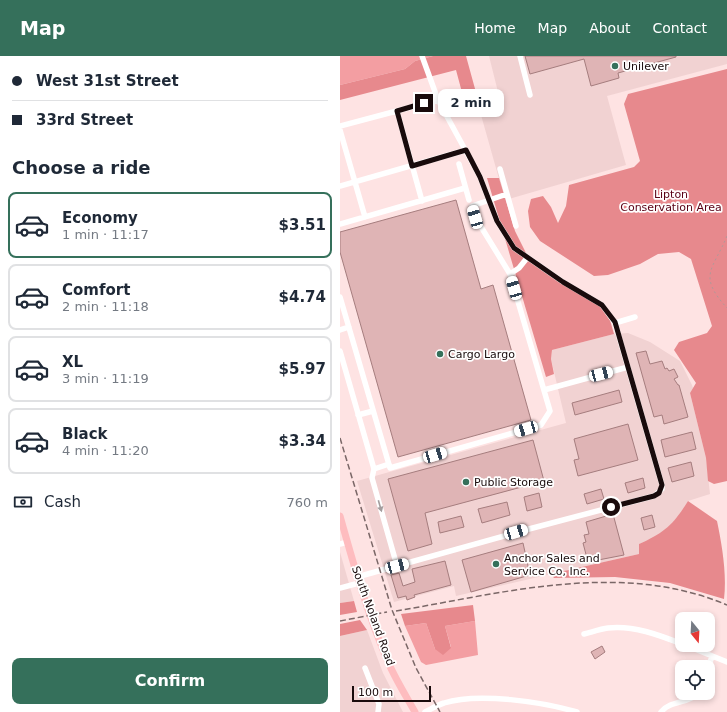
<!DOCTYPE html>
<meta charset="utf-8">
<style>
:root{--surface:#fff;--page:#f2f2f3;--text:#1f2937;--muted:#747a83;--line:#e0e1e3;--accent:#35705b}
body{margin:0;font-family:"DejaVu Sans",sans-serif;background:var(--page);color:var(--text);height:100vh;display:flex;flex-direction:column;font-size:15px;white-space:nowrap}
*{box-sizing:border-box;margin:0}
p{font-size:13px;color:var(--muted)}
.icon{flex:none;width:22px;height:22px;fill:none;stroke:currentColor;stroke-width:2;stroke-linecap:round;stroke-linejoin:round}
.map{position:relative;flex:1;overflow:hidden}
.panel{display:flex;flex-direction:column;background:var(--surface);width:340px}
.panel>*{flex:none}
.top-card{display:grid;align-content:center;height:88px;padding:0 12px;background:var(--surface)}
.needle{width:26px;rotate:162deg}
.tools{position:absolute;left:335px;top:556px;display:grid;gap:8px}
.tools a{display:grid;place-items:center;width:40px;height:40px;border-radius:8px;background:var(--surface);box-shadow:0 2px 6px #0003;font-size:20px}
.scale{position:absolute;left:12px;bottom:10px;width:79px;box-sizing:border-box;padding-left:4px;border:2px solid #190b0c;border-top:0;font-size:11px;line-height:14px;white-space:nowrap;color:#190b0c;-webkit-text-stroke:3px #fff;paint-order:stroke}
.end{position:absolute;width:18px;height:18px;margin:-9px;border:5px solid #190b0c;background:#fff;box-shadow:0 0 0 2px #fff}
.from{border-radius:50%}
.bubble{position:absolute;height:28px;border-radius:8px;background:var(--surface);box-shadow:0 2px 6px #0003;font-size:13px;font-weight:700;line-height:28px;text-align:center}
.car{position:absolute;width:12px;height:24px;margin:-12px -6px;border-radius:5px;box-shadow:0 0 3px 1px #0007;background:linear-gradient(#fff 24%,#345 0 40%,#fff 0 76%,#345 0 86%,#fff 0)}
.top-card b{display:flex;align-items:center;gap:14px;height:38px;font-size:15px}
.top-card b+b{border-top:1px solid var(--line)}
.top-card i{width:10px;height:10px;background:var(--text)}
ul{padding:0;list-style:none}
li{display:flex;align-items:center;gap:12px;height:66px;margin:0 8px 6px;padding:0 4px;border:2px solid var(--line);border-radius:8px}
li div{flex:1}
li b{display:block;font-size:15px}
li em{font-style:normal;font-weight:700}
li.active{border-color:var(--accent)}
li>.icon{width:36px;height:36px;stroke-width:1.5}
h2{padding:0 12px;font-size:18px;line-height:48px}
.pay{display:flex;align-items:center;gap:10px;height:44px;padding:0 12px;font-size:15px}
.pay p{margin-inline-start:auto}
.action{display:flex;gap:8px;margin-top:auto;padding:8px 12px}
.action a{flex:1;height:46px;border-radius:8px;background:var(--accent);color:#fff;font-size:16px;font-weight:700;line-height:46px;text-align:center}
header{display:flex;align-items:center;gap:24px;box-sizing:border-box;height:56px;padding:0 20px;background:var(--accent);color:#fff}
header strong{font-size:19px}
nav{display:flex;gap:22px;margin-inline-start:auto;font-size:14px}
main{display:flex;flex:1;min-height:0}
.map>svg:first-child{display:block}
.built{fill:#f1d2d2}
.green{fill:#f39ea2}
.forest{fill:#e7898d}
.building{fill:#dfb4b5;stroke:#a57d7e}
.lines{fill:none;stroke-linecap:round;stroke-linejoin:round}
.path{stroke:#af9999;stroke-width:1;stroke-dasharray:2 3;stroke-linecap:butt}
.minor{stroke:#fff;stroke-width:5.5}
.major{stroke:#febcbf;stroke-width:7}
.rail{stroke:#7a6767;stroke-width:1.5;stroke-dasharray:6 3;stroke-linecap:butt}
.oneway{fill:#a39d9e}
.route{stroke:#190b0c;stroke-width:5}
.poi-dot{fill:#35705b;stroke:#fff;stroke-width:1.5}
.labels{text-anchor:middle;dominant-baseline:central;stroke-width:3.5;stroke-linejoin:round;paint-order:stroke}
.poi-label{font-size:11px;fill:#190b0c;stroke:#fff;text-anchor:start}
.park-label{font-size:11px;fill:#5a0216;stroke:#fff}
.street-label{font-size:11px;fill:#190b0c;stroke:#fff}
</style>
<header>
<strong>Map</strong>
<nav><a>Home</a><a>Map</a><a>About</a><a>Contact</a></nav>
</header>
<main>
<section class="panel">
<div class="top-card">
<b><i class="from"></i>West 31st Street</b>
<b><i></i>33rd Street</b>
</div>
<h2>Choose a ride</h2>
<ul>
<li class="active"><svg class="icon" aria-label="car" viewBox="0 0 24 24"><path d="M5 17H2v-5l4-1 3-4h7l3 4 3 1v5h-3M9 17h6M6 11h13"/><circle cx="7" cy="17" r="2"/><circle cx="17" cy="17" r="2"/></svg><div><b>Economy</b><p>1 min · 11:17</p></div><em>$3.51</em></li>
<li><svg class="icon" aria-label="car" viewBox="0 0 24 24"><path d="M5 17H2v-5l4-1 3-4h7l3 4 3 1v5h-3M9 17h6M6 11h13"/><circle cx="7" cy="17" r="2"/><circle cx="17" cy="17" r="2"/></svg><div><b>Comfort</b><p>2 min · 11:18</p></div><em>$4.74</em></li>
<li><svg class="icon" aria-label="car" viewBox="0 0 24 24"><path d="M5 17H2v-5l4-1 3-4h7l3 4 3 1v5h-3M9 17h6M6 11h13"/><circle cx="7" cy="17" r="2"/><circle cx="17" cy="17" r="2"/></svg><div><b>XL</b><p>3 min · 11:19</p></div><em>$5.97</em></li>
<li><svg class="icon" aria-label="car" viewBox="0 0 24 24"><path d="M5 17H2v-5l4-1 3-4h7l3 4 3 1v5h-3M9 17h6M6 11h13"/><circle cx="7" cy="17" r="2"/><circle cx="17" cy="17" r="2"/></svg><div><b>Black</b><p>4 min · 11:20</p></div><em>$3.34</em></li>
</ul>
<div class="pay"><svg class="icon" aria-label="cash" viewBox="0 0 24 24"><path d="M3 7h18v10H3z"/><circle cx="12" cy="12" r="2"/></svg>Cash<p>760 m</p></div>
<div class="action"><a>Confirm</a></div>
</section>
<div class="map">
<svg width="387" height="656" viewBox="0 0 387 656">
<rect width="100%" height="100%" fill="#fee3e3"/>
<path class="built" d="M149 0H387V8L267 40 286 109 165 144 141 59 162 52Z
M288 277 310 286 340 305 352 329 353 332 350 337 366 402 370 438 348 445 338 461 320 479 299 488V498L116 540 114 530 54 546 17 425 226 367 211 303 212 294 274 278Z
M0 496 14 545 0 547Z
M27 574 43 617 63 656H0V580Z"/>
<path class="green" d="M0 0H93L75 5 65 13 0 29Z
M135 565 138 599 86 609 81 606 65 570 86 567 95 593 111 591 105 570Z"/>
<path class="forest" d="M93 0H126L140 51 127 55 116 14 0 44V29L65 13 75 5Z
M387 13V425L374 428 368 425 366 402 350 337 356 327 334 294 339 286 367 277 372 270 351 203 339 196 318 198 300 208 268 219 254 220 200 185 190 171 188 155 191 143 203 140 211 151 218 167 226 150 229 129 294 111 300 105 284 48 288 38Z
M147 122H159L175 175 186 197 199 209 264 252 270 264 274 278 212 294 211 303 214 318 206 321Z
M348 445 377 465C382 489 387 518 384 543L330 527 275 521 214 522 211 518 299 498V488C324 477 333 469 348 445Z
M14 545 17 556 0 559V547Z
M133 549 135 565 105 570 111 592 103 599 95 593 86 567 65 570 61 558Z
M20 564 27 574 0 580V568Z"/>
<path class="building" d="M185 0H336V1L278 17 279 22 251 30 244 3 190 18Z
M116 144 141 233 153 229 191 364 58 401 0 196V176Z
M306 295 310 308 322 305 325 313 327 312 329 315 334 313 338 321 334 323 338 329H339L348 361 324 368 322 359 314 361 296 297Z
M279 334 282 346 235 359 232 347Z
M288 368 298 404 238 420 234 404 239 403 234 383Z
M352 376 356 393 325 401 321 384Z
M193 384 204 425 85 457 92 488 68 495 48 423Z
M351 406 354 420 332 426 328 412Z
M303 422 305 432 288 437 285 427Z
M261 433 264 443 247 448 244 438Z
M199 437 202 451 187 455 184 441Z
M167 446 170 459 142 467 138 453Z
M273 458 284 499 248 506 243 487 246 486 244 479 249 478 246 466Z
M312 459 315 471 304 474 301 462Z
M121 460 124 471 100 477 98 466Z
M183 487 190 519 131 536 122 504Z
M105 505 111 529 74 539 75 541 67 544 66 540 58 542 51 519 59 517 63 530 75 526 72 513Z
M262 590 265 596 255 603 251 596Z"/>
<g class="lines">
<path class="path" d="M387 180C373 214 357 219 387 252"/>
<path class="minor" d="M180 0 190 39
M57 55 82 145
M0 70 98 44
M0 74 25 161
M119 108 129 144
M160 113 176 170
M0 130 126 94
M0 168 125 132
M170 218 179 212 187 202
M0 241 50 412 201 369 210 355 170 218 135 161 132 150 167 138
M275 267 295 261
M0 274 9 271
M0 295 34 413 32 422 57 510
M204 334 288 311
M18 359 33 355
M34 413 49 408
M0 488 7 486
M17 521 189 473 314 440 322 433V429L275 267 262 249 223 226 174 192 157 165 140 121 98 44 82 0
M0 532 19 527
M244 578C252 576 260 573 268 572 293 569 319 579 342 588
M345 589 387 606
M25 612 39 648 38 656
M368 613 372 600
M85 656C91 653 97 649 104 647 138 636 203 646 237 656
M321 656C331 644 348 648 359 637"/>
<path class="major" d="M0 460C14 510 28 560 49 608 56 624 66 640 75 656"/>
<path class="rail" d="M0 382 52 554 76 612 100 656
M56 555C164 537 281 504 387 549
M0 565 47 556"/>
</g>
<defs><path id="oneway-solid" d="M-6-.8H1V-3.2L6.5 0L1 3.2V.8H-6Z"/></defs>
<use class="oneway" href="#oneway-solid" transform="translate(40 450) rotate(74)"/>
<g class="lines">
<path class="route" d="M84 47 57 55 72 110 126 94 140 121 157 165 174 192 223 226 262 249 275 266 322 429 319 437 314 440 271 451"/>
</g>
<g class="poi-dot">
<circle cx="275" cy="10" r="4"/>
<circle cx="100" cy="298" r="4"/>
<circle cx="126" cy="426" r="4"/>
<circle cx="156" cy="508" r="4"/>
</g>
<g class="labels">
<g class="poi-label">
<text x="283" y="10">Unilever</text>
<text x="108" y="298">Cargo Largo</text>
<text x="134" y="426">Public Storage</text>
<text x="164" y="502">Anchor Sales and<tspan x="164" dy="13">Service Co, Inc.</tspan></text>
</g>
<g class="park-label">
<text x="331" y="138">Lipton<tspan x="331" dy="13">Conservation Area</tspan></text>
</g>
<g class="street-label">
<text transform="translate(33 560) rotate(70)">South Noland Road</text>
</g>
</g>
</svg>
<div class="tools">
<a><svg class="needle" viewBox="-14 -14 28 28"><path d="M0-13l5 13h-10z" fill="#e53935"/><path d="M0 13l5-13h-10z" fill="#747a83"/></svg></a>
<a><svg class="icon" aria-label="locate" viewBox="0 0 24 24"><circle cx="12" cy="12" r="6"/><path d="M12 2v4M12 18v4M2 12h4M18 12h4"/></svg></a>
</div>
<div class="scale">100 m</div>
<i class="end from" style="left:271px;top:451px"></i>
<i class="end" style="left:84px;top:47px"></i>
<div class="bubble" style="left:98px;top:33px;width:66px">2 min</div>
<i class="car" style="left:135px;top:161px;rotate:344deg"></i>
<i class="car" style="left:174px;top:232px;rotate:344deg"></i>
<i class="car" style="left:261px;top:318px;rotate:75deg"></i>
<i class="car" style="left:186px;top:373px;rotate:254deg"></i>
<i class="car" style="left:95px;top:399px;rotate:74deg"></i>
<i class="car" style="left:176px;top:476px;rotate:74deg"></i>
<i class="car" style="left:57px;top:510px;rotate:75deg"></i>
</div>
</main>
